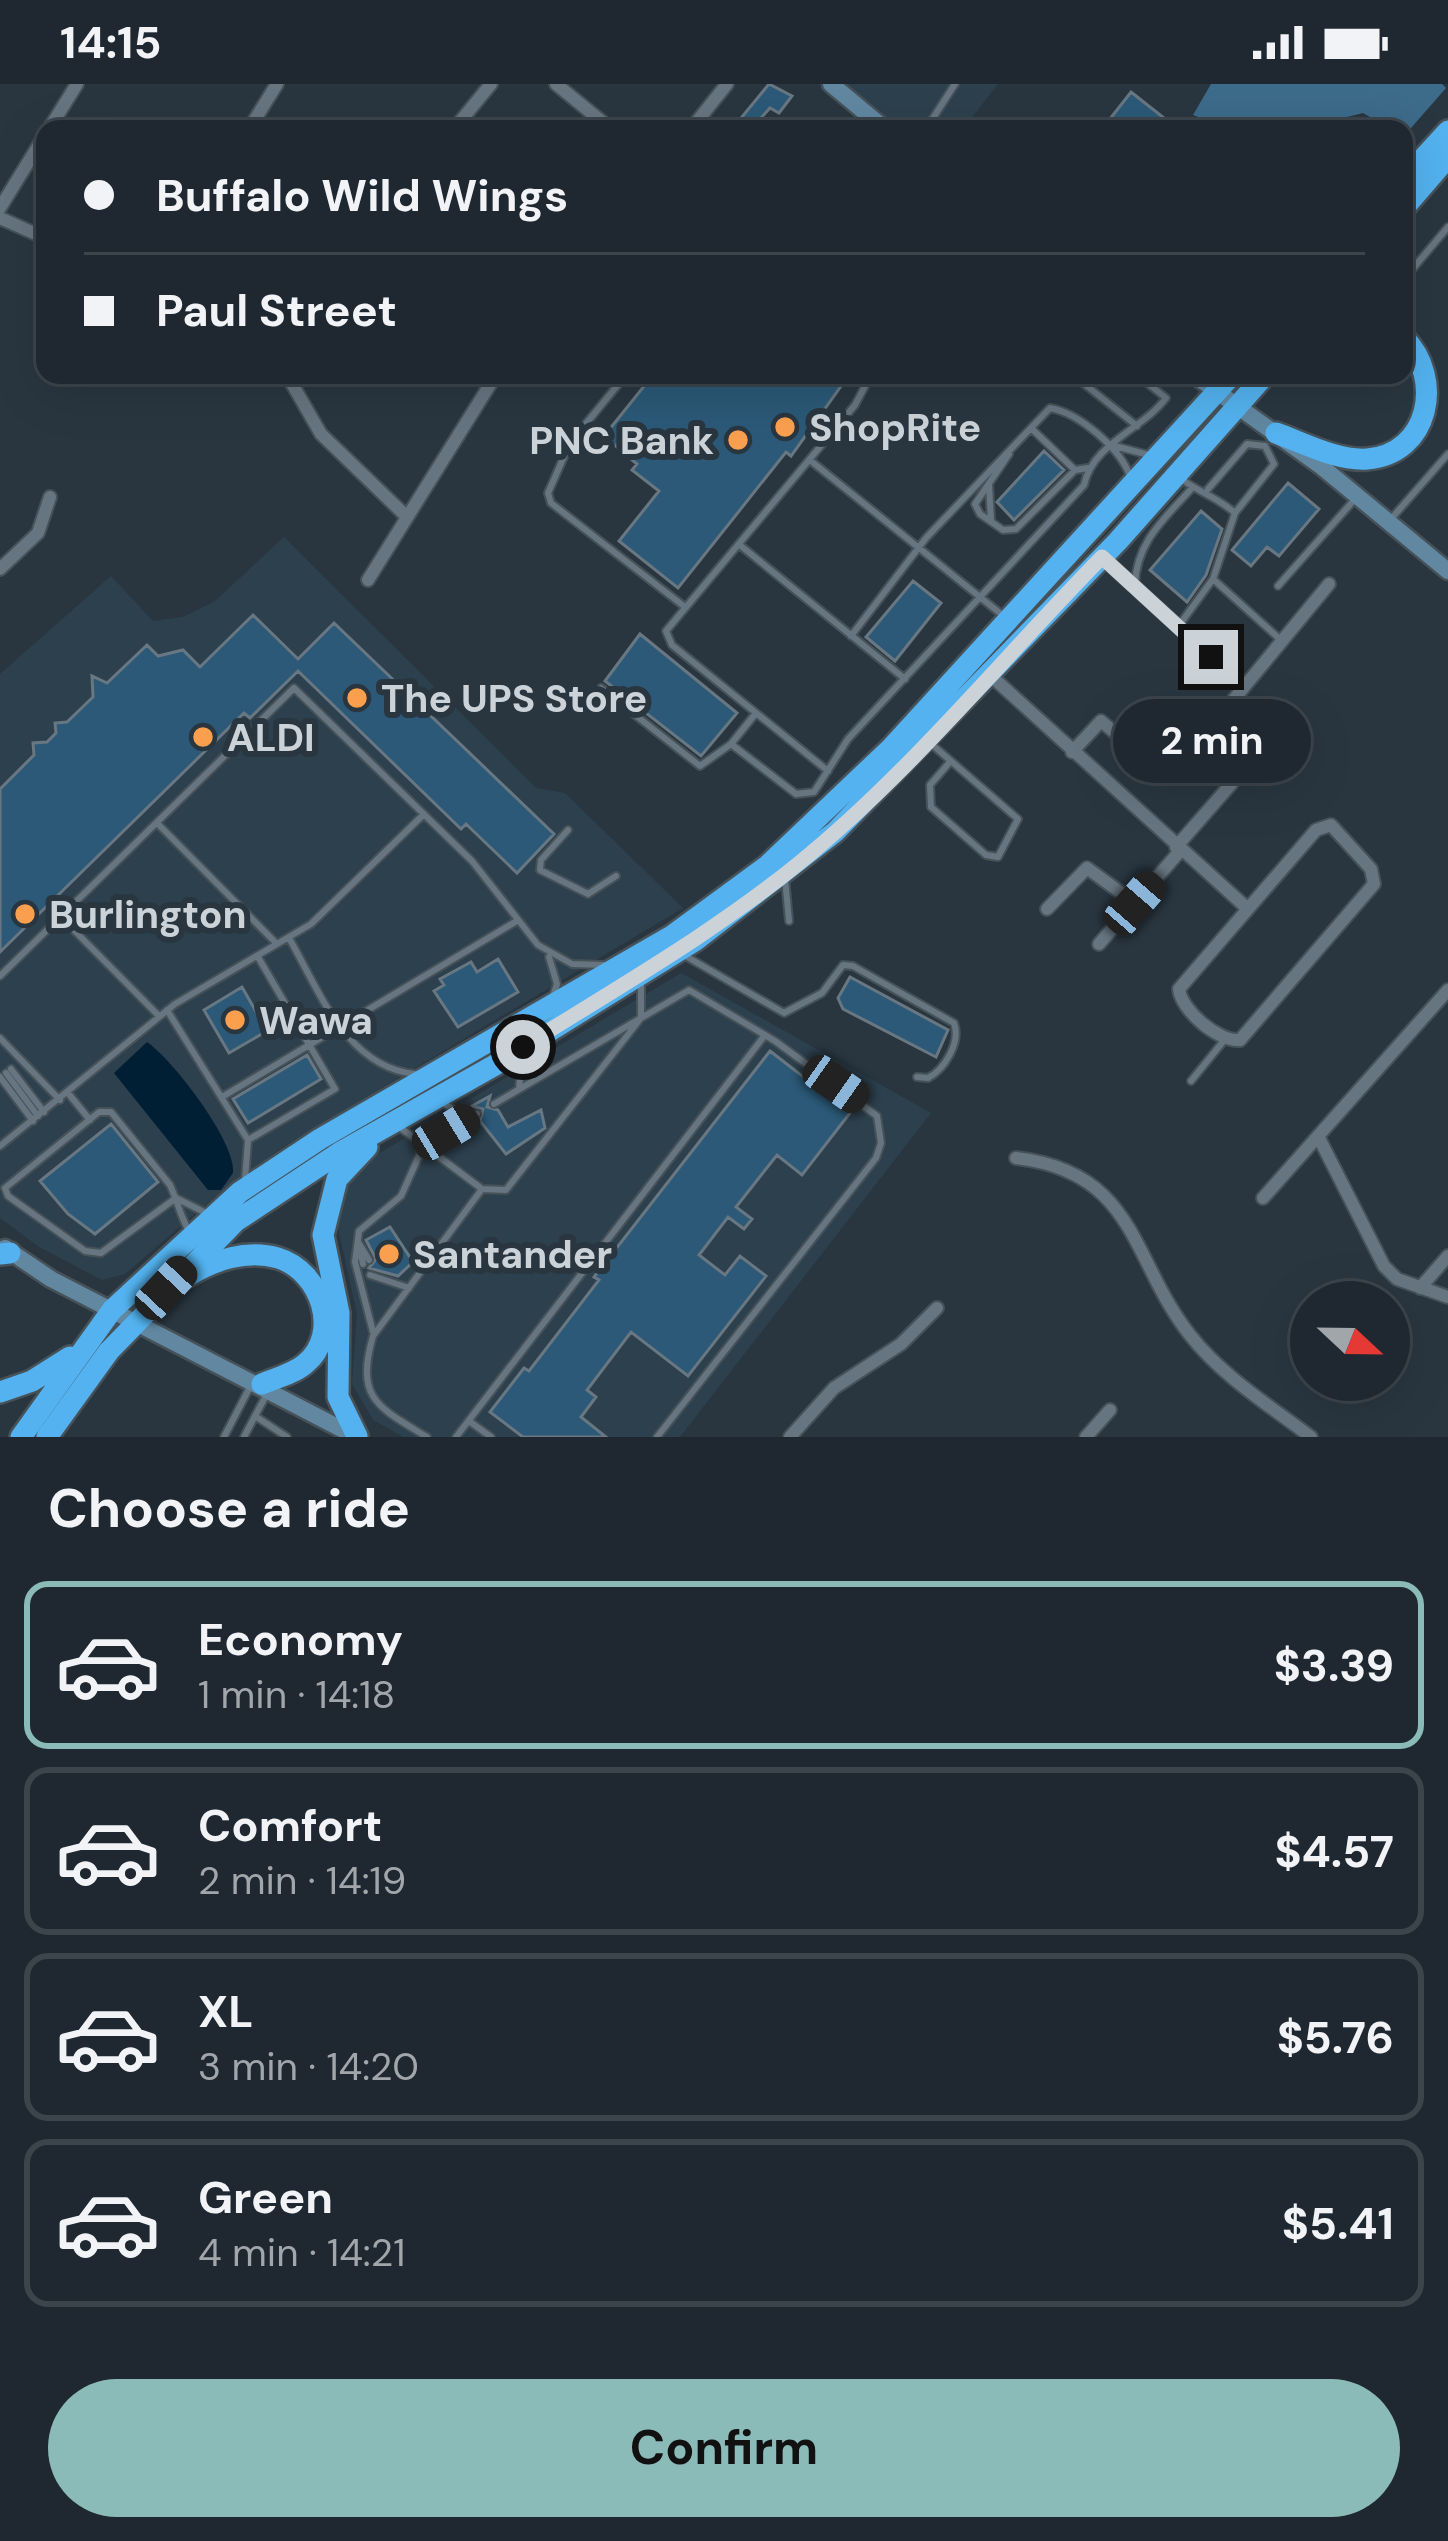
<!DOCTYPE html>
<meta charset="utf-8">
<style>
:root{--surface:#1f2830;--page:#2c343c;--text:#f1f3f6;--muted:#a1a6ab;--line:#3c444c;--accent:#8bbbb9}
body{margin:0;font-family:"DM Sans",sans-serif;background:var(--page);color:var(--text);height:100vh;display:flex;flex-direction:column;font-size:45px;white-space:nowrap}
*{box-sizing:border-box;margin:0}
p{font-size:39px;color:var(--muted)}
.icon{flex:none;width:66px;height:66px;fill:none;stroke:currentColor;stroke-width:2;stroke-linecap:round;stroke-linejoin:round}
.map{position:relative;height:1353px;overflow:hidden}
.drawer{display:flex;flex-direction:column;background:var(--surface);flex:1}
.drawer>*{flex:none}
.guide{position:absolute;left:36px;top:36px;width:1377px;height:264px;border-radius:24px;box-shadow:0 12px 48px #0002,0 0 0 3px var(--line);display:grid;align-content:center;height:264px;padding:0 48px;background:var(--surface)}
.needle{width:78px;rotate:112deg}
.tools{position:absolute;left:1290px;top:1197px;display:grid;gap:24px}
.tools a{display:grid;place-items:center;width:120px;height:120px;border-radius:50%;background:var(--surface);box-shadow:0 12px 48px #0002,0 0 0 3px var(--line);font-size:60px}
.end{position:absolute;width:54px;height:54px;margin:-27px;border:15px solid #cbd3d9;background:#111;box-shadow:0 0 0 6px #111}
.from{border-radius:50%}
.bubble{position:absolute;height:84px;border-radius:42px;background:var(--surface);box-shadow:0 12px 48px #0002,0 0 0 3px var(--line);font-size:39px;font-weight:700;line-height:84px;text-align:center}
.car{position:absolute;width:36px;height:72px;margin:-36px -18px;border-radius:15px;box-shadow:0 0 9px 3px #0007;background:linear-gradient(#222 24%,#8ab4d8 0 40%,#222 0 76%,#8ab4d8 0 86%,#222 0)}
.guide b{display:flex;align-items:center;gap:42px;height:114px;font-size:45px}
.guide b+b{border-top:3px solid var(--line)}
.guide i{width:30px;height:30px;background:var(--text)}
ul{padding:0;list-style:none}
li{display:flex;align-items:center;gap:36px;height:168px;margin:0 24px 18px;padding:0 24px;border:6px solid var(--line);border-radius:24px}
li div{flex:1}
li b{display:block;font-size:45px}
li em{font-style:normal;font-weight:700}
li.current{border-color:var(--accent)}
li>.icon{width:108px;height:108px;stroke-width:1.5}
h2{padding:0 48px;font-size:54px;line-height:144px}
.primary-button{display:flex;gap:24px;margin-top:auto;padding:24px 48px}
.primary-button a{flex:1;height:138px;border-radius:72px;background:var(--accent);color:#111;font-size:48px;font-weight:700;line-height:138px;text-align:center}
.status{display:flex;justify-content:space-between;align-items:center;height:84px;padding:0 60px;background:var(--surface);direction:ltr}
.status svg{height:33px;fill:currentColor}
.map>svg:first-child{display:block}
.built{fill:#2d404e}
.forest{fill:#3d6b8a}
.water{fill:#001f34}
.building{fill:#2b5977;stroke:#687781;stroke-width:3}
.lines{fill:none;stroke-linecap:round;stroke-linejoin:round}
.lane-casing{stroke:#465158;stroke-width:10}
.street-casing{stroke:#465158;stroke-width:16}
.secondary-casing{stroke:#465158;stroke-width:21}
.highway-casing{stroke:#465158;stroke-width:26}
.lane{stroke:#677580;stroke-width:6}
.street{stroke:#677580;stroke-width:12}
.secondary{stroke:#6187a1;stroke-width:16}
.highway{stroke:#53b2ef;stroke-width:21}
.route{stroke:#cbd3d9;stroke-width:15}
.poi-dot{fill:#fa9f4e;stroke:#293640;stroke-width:4.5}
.labels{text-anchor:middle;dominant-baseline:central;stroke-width:12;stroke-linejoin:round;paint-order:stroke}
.poi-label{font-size:39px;font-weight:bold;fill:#cbd3d9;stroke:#293640;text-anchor:start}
</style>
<div class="status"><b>14:15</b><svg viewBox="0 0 49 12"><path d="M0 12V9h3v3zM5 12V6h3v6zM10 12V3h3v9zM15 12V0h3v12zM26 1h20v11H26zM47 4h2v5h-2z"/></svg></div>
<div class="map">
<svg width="1448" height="1353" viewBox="0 0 1448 1353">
<rect width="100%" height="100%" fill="#293640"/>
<path class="built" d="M831 0H998L963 45H885Z
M284 453 536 704 565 709 683 824 283 1063 216 1112 125 1190 102 1196 39 1163 0 1134V590L111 492 153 537 183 533 215 517Z
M681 889 931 1029 680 1353H403L373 1336 352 1300 357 1230 338 1144 341 1117 355 1090 370 1075Z"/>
<path class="forest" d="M1211 0H1442L1446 4 1404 52V45H1391L1363 29C1305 44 1251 55 1193 31Z"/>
<path class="water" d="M147 958C173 976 236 1058 233 1089L221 1106H208L114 989Z"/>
<path class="building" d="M769 0 792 12 779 29 770 24 751 45H732Z
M1131 8 1178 45H1102Z
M653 291H849L791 372 786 368 678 504 619 457 659 407 632 386 637 380 604 352Z
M1044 367 1064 386 1014 436 997 418Z
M1288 399 1319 425 1279 472 1267 463 1251 482 1232 466Z
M1201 427 1222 445 1206 491 1187 518 1150 486Z
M913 497 941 519 895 577 866 553Z
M253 531 298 575 334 539 554 750 517 789 466 740 461 745 298 587 250 634 244 629 0 868V705L34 671 33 659 47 658 56 649 55 639 67 638 93 613 92 592 107 599 147 561 158 572 183 566 200 583Z
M640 550 737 629 701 672 605 597Z
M498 875 518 908 458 943 434 907 444 901 440 895 471 878 477 888Z
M850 893 948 946 936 973 843 925 838 914Z
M242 903 267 947 229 969 204 926Z
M770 967 850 1029 802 1091 777 1071 736 1123 752 1135 744 1145 728 1133 699 1171 725 1191 740 1172 766 1192 688 1292 631 1248 587 1306 596 1313 581 1333 606 1353H523L490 1328 524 1284 529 1287 599 1196 594 1193Z
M307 971 321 995 248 1039 233 1015Z
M490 1012 487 1023 498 1026 508 1043 541 1026 545 1044 506 1070 480 1037 483 1025 472 1022Z
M111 1040 158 1098 95 1150 68 1130 40 1097Z
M390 1143 413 1178 398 1192 369 1184 376 1175 366 1156Z"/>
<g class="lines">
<defs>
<path id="lane" d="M926 45 955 0
M1410 188 1448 143
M626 291 570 359 548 409 551 419 685 523
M1073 291 1137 342
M1032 345 1075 386
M1111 361 1149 371
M1265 362 1274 380 1235 429 1213 495 1282 557
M1009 370 975 420 980 430 1003 446 1016 445 1075 386 1088 384
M811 377 1006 534
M1179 393C1197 408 1216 412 1235 429
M989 401 991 436
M1208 405 1247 360 1265 362
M1391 435 1448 370
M741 462 905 595
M1135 501C1136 458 1165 434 1192 404
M1278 502 1355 415
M1180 540 1213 495
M851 552 926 454 1050 324C1079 329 1120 364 1130 392
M601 604 700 682 731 660 756 629
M929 658 1018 735 998 773 986 771 931 723 930 701 949 679
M731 660 796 710 814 708 848 655 1084 401C1093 359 1142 346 1166 314L1137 291
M828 687 672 561 666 547 855 321 871 291
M157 739 277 860
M568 746 541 776 540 786 588 810 616 792
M785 794 789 837
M61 833 159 932
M289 854C319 906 346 983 415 990
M682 870 784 929 822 909 843 881 853 882 954 939C961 958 945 985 928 994L917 993
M549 873 557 900 553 912
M0 892 294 604 472 777 538 861 572 880 604 881
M167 926 248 1056 245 1096
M0 954 60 1016
M11 985 44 1028
M6 989 38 1032
M0 993 33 1037
M1191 997 1226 954
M519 1005 522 973
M68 1009 90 1036
M222 1013 515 838
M441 1017 467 1036
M494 1020 689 906 775 957 877 1032 881 1059 876 1074 657 1353
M398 1042 482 1105
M248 1056 335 1005 258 873
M0 1062 175 920 311 840 424 730
M176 1114 101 1169 85 1167 8 1112 5 1104 99 1028H111L170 1101C177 1116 180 1131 188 1145
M176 1114 210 1131
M358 1157 363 1180
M360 1161 369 1176
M370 1191 409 1204
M373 1248 355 1178 359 1147 401 1112 424 1061 477 1030
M268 1308 255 1332 287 1353
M469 1337 491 1353
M224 1353 250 1303
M244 1353 255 1332
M427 1353C378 1323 355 1315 373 1252L482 1105 506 1106 641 934V900
M456 1353 765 951"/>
<path id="street" d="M556 0 611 45
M49 45 77 0
M249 45 277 0
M454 45 491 0
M691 45 727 0
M0 124 45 51
M0 134 45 154
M287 291 321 350 407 433
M1102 473 1244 603
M0 485 38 449 50 413
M368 496 496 291
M989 590 1248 825
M1202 654 1329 500
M1072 668 1101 637 1158 685
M1331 741 1371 785 1374 800 1240 956C1218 958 1181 926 1179 905L1316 746Z
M1176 763 1232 699
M1047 825 1087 784 1135 819
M1099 860 1180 767
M1319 1054 1384 1182 1397 1195 1448 1213
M1016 1074C1137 1088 1131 1177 1190 1251 1222 1292 1270 1322 1311 1353
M1263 1114 1448 906
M1420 1204 1448 1172
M790 1353 834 1304 901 1260 937 1224
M1086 1353 1110 1326"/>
<path id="secondary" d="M831 0 885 45
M1194 291 1322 383 1448 487
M5 1164 51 1195 357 1353"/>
<path id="highway" d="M1404 95 1448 47
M1404 124 1448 73
M1276 349C1304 359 1337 377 1367 375 1430 370 1444 294 1404 254
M0 1170 10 1169
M188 1192C214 1176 247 1165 278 1174 321 1187 342 1250 305 1280 293 1290 276 1294 262 1300
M0 1308 32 1297 70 1273
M357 1352 338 1313 339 1229 323 1151 337 1095 367 1063
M21 1353 112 1226 240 1108 320 1055 673 851 767 782 891 664 1232 291
M47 1353 109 1267 236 1137 339 1069 495 981 696 856 835 748 1118 457 1265 291"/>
</defs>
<use href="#lane" class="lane-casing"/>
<use href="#street" class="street-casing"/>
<use href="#secondary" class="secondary-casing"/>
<use href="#highway" class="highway-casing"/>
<use href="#lane" class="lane"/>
<use href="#street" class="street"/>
<use href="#secondary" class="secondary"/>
<use href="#highway" class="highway"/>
</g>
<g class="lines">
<path class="route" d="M523 963C616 904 712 850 798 780 909 690 1002 575 1102 473L1211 573"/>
</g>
<g class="poi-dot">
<circle cx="785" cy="343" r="12"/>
<circle cx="738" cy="356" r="12"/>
<circle cx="357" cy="614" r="12"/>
<circle cx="203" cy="653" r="12"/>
<circle cx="25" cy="830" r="12"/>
<circle cx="235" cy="936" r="12"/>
<circle cx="389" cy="1170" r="12"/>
</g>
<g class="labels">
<g class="poi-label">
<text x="809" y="343">ShopRite</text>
<text x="714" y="356" text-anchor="end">PNC Bank</text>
<text x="381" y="614">The UPS Store</text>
<text x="227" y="653">ALDI</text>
<text x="49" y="830">Burlington</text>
<text x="259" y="936">Wawa</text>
<text x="413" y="1170">Santander</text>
</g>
</g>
</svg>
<div class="tools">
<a><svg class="needle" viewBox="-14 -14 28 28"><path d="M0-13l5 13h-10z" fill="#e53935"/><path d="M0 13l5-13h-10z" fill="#a1a6ab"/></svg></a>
</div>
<i class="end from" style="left:523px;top:963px"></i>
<i class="end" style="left:1211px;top:573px"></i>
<div class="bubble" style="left:1113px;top:615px;width:198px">2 min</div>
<i class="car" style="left:1135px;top:819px;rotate:41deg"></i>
<i class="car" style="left:836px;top:1000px;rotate:125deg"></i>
<i class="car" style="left:446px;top:1048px;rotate:59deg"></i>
<i class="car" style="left:166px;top:1204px;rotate:43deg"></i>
<div class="guide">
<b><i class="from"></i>Buffalo Wild Wings</b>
<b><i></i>Paul Street</b>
</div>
</div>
<section class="drawer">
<h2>Choose a ride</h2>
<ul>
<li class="current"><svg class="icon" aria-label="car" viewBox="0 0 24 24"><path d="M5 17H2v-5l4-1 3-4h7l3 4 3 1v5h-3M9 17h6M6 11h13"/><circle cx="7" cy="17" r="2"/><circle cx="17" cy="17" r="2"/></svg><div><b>Economy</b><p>1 min · 14:18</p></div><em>$3.39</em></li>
<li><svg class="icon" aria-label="car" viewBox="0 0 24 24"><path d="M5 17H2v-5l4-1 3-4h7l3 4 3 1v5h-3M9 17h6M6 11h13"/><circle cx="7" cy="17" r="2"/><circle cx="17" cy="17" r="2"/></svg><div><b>Comfort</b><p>2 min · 14:19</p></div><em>$4.57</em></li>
<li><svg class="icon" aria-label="car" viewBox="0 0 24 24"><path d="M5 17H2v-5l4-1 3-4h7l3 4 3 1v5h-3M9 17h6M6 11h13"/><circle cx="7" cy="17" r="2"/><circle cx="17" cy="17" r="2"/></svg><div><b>XL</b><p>3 min · 14:20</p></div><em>$5.76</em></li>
<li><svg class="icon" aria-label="car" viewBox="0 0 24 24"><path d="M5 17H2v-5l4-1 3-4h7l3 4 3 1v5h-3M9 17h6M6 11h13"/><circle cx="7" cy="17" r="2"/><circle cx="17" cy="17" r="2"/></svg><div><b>Green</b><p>4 min · 14:21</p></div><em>$5.41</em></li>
</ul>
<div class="primary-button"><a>Confirm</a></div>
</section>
